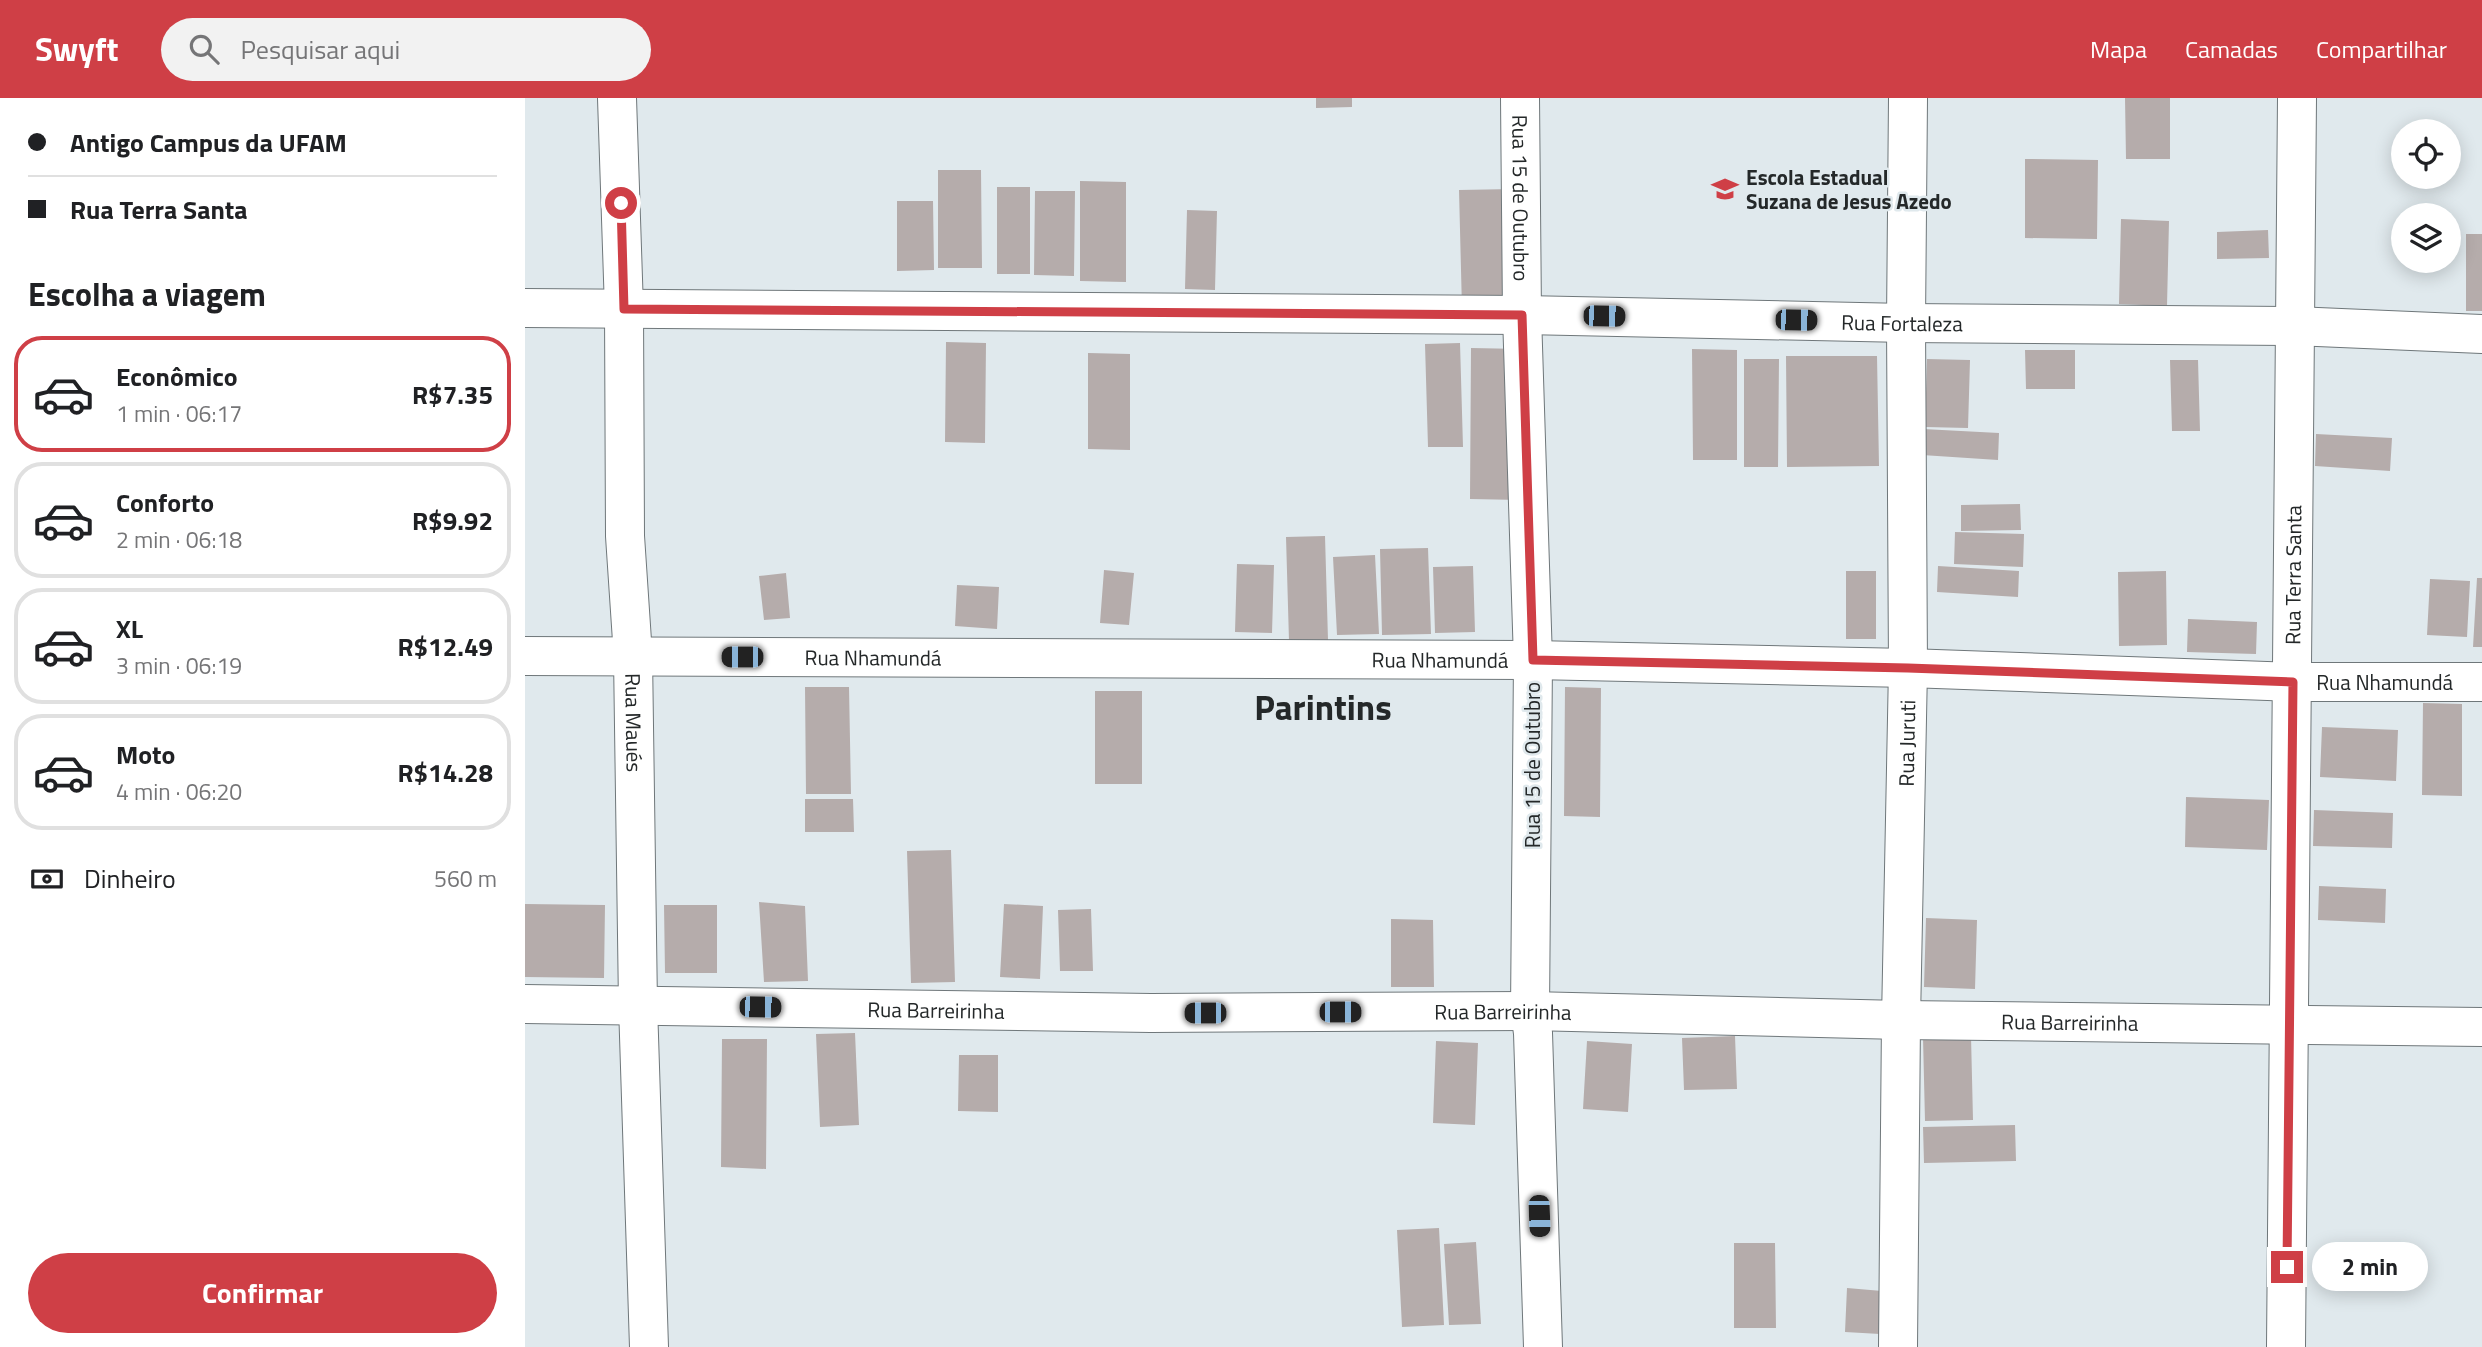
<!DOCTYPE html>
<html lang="pt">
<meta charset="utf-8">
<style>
:root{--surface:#fff;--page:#f2f2f2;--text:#202124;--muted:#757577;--line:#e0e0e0;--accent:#cf3f46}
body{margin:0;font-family:"Titillium Web",sans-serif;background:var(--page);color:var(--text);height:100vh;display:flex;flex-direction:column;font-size:26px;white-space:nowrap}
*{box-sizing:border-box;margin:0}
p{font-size:23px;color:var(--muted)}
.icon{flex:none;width:38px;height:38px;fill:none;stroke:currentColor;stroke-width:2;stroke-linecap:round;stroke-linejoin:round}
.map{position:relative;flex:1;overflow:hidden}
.details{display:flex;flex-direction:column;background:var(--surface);width:525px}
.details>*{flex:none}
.banner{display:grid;align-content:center;height:154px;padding:0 28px;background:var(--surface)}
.fabs{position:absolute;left:1866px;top:21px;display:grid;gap:14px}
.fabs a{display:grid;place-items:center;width:70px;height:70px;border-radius:50%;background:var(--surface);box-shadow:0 4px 18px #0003;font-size:35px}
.end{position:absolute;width:32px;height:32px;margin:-16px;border:9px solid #cf3f46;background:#fff;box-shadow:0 0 0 4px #fff}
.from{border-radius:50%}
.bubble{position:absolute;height:49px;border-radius:24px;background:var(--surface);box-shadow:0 4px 18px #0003;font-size:23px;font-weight:700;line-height:49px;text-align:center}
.car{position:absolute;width:21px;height:42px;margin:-21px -10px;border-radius:9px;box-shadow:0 0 5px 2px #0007;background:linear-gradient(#222 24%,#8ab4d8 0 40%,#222 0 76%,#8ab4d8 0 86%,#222 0)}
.banner b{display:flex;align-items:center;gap:24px;height:66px;font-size:26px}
.banner b+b{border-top:2px solid var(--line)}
.banner i{width:18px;height:18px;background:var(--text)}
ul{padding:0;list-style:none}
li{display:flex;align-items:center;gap:21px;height:116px;margin:0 14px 10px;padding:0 14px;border:4px solid var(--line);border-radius:28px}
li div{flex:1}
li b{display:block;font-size:26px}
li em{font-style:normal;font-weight:700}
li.current{border-color:var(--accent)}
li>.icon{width:63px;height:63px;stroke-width:1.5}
h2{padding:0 28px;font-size:32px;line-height:84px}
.pay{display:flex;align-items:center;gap:18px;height:77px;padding:0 28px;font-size:26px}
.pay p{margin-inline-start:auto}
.action{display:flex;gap:14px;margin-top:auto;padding:14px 28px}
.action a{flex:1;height:80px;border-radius:42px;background:var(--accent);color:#fff;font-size:28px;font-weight:700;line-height:80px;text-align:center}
header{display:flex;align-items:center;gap:42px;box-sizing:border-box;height:98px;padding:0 35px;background:var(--accent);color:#fff}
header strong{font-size:33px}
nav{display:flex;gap:38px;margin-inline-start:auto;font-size:24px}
.search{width:490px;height:63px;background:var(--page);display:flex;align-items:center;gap:18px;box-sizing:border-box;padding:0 24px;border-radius:38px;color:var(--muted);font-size:26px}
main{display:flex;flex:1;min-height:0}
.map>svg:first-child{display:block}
.building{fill:#b5acab}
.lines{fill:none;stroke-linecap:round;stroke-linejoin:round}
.minor-casing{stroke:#6f777a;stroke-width:40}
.minor{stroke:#fff;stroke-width:38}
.route{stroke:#cf3f46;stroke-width:9}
.labels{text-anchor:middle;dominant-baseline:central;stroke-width:5;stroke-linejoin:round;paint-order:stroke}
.poi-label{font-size:21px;font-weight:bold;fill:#242829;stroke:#e0e9ed;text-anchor:start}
.street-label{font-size:21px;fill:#242829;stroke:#e0e9ed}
.town-label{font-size:35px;font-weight:bold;fill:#242829;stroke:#e0e9ed}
</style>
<header>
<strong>Swyft</strong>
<div class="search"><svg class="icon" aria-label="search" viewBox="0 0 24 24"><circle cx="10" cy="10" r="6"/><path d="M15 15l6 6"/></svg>Pesquisar aqui</div>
<nav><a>Mapa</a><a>Camadas</a><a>Compartilhar</a></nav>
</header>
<main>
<section class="details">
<div class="banner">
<b><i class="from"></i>Antigo Campus da UFAM</b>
<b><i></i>Rua Terra Santa</b>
</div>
<h2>Escolha a viagem</h2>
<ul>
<li class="current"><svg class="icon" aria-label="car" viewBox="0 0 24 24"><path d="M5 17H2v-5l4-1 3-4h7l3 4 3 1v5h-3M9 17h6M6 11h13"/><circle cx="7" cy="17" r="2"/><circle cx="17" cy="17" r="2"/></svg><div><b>Econômico</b><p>1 min · 06:17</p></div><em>R$7.35</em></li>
<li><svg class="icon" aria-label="car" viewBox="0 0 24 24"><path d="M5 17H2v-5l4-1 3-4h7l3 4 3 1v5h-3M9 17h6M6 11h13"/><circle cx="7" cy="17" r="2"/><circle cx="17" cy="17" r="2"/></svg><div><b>Conforto</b><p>2 min · 06:18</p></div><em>R$9.92</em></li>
<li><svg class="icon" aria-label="car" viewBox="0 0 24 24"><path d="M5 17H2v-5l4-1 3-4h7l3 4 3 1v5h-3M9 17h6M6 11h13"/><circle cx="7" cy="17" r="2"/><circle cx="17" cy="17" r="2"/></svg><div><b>XL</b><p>3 min · 06:19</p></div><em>R$12.49</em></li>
<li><svg class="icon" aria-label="car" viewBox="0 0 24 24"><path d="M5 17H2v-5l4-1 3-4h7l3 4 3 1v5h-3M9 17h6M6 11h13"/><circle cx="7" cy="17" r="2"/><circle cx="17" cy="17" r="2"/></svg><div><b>Moto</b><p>4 min · 06:20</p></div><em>R$14.28</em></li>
</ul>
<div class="pay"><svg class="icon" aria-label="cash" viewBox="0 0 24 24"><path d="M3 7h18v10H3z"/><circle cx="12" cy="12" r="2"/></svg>Dinheiro<p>560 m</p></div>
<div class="action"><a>Confirmar</a></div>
</section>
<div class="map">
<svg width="1957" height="1249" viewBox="0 0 1957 1249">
<rect width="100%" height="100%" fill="#e0e9ed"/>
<path class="building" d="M791 0H827V9L791 10Z
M1600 0H1645V61H1601Z
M1500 61 1573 62 1572 141 1500 140Z
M413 72H456L457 170H413Z
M555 83 601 84V184L555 183Z
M472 89H505V176H472Z
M988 91 991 210 937 211 934 92Z
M510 93H550L549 178 509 177Z
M372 103H408L409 172 372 173Z
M662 112 692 113 690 192 660 191Z
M1596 121 1644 123 1642 208 1594 206Z
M1743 132 1744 160 1692 161V134Z
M1941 136H1957V213H1941Z
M421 244 461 245 460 345 420 344Z
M935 245 938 349H903L900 246Z
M946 250 997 251 996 402 945 401Z
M1167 251 1212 252V362H1168Z
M1500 252H1550V291H1501Z
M563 255 605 256V352L563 351Z
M1261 258H1352L1354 368 1262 369Z
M1219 261H1254L1253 369H1219Z
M1402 261 1445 262 1443 330 1400 329Z
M1645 262H1673L1675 333H1647Z
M1398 331 1474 335 1473 362 1397 357Z
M1791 336 1867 340 1865 373 1790 368Z
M1495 406 1496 432 1436 433V407Z
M1430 434 1499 436 1498 469 1429 466Z
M800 438 803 542 764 543 761 439Z
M903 450 906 536 857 537 855 451Z
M850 457 854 536 812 537 808 459Z
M712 466 749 467 747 535 710 534Z
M948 468 950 534 910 535 908 469Z
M1413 468 1494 473 1493 499 1412 494Z
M579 472 609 475 604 527 575 525Z
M1321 473H1351V541H1321Z
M1641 473 1642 547 1594 548 1593 474Z
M261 475 265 520 239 522 234 478Z
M1952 480H1957V549H1948Z
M1905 481 1945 483 1942 539 1902 537Z
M432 487 474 489 472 531 430 528Z
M1663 521 1732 524 1731 556 1662 554Z
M280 589H324L326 696H281Z
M1040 589 1076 590 1075 719 1039 718Z
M570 593H617V686H570Z
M1898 605 1937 606V698L1897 697Z
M1797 629 1873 632 1871 683 1795 679Z
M1661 699 1744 702 1742 752 1660 749Z
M280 701H328L329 734H280Z
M1789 712 1868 715 1867 750 1788 748Z
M426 752 430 884 386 885 382 753Z
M1794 788 1861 791 1860 825 1793 822Z
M234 804 280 808 283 883 239 884Z
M0 806 80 807 79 880 0 879Z
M479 806 518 808 515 881 475 879Z
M139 807H192V875H140Z
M566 811 568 873H535L533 812Z
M1401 820 1452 822 1450 891 1399 889Z
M866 821 908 822 909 889H866Z
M330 935 334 1027 295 1029 291 936Z
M1210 938 1212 991 1159 992 1157 940Z
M1446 938 1448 1022 1400 1023 1398 939Z
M197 941H242L241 1071 196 1069Z
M911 943 953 945 950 1027 908 1025Z
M1062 943 1107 946 1103 1014 1058 1011Z
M434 957H473V1014L433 1013Z
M1490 1027 1491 1063 1399 1065 1398 1029Z
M914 1130 919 1227 877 1229 872 1132Z
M951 1144 956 1226 924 1227 919 1146Z
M1209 1145H1250L1251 1230H1209Z
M1322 1190 1357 1193 1355 1236 1320 1234Z"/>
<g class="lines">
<defs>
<g id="minor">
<path id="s1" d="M92 0 99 211 100 438 108 558 113 907 124 1249"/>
<path id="s2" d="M995 0 997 217 1008 562 1005 913 1008 935 1018 1249"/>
<path id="s3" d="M0 210 997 217 1381 225 1769 228 1957 236"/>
<path id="s4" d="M0 558 1008 562 1383 570 1768 584H1957"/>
<path id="s5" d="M0 906 626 915 1005 913 1376 922 1957 929"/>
<path id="s6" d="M1373 1249 1376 922 1383 570 1381 225 1383 0"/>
<path id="s7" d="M1761 1249 1772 0"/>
</g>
</defs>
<use href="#minor" class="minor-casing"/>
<use href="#minor" class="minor"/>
</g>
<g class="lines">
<path class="route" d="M96 105 99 211 997 217 1008 562 1383 570 1768 584 1762 1169"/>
</g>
<defs>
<symbol id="school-bare" viewBox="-9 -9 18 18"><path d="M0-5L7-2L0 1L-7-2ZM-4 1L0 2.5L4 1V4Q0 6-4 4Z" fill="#cf3f46" stroke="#e0e9ed" stroke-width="2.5" paint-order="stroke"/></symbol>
</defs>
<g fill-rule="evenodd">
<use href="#school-bare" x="1181" y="72" width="38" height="38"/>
</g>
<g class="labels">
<g class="poi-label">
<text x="1221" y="79">Escola Estadual<tspan x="1221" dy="24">Suzana de Jesus Azedo</tspan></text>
</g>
<g class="street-label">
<text stroke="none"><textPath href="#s2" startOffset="100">Rua 15 de Outubro</textPath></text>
<text stroke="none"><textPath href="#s3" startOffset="1377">Rua Fortaleza</textPath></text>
<text stroke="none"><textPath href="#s7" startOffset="772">Rua Terra Santa</textPath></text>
<text stroke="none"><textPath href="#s4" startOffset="348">Rua Nhamundá</textPath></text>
<text stroke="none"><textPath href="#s4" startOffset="915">Rua Nhamundá</textPath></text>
<text stroke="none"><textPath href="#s4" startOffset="1860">Rua Nhamundá</textPath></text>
<text stroke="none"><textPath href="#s1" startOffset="625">Rua Maués</textPath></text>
<text stroke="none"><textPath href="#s6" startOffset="604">Rua Juruti</textPath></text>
<text transform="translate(1007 667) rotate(-90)">Rua 15 de Outubro</text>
<text stroke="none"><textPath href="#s5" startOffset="411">Rua Barreirinha</textPath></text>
<text stroke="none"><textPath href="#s5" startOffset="978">Rua Barreirinha</textPath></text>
<text stroke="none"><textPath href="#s5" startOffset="1545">Rua Barreirinha</textPath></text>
</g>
<g class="town-label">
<text x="798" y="609">Parintins</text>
</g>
</g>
</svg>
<div class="fabs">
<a><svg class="icon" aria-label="locate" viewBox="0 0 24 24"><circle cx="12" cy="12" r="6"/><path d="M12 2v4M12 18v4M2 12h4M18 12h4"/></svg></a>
<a><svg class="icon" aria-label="layers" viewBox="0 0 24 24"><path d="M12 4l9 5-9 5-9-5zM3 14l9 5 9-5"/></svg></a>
</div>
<i class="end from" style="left:96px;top:105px"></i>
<i class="end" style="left:1762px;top:1169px"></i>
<div class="bubble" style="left:1787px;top:1144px;width:116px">2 min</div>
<i class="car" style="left:1079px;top:218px;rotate:91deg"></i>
<i class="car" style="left:1271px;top:222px;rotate:91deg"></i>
<i class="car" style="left:217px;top:559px;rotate:270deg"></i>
<i class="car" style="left:235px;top:909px;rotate:91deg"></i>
<i class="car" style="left:815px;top:914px;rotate:90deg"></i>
<i class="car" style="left:680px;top:915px;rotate:270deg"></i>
<i class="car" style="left:1014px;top:1118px;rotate:178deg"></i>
</div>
</main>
